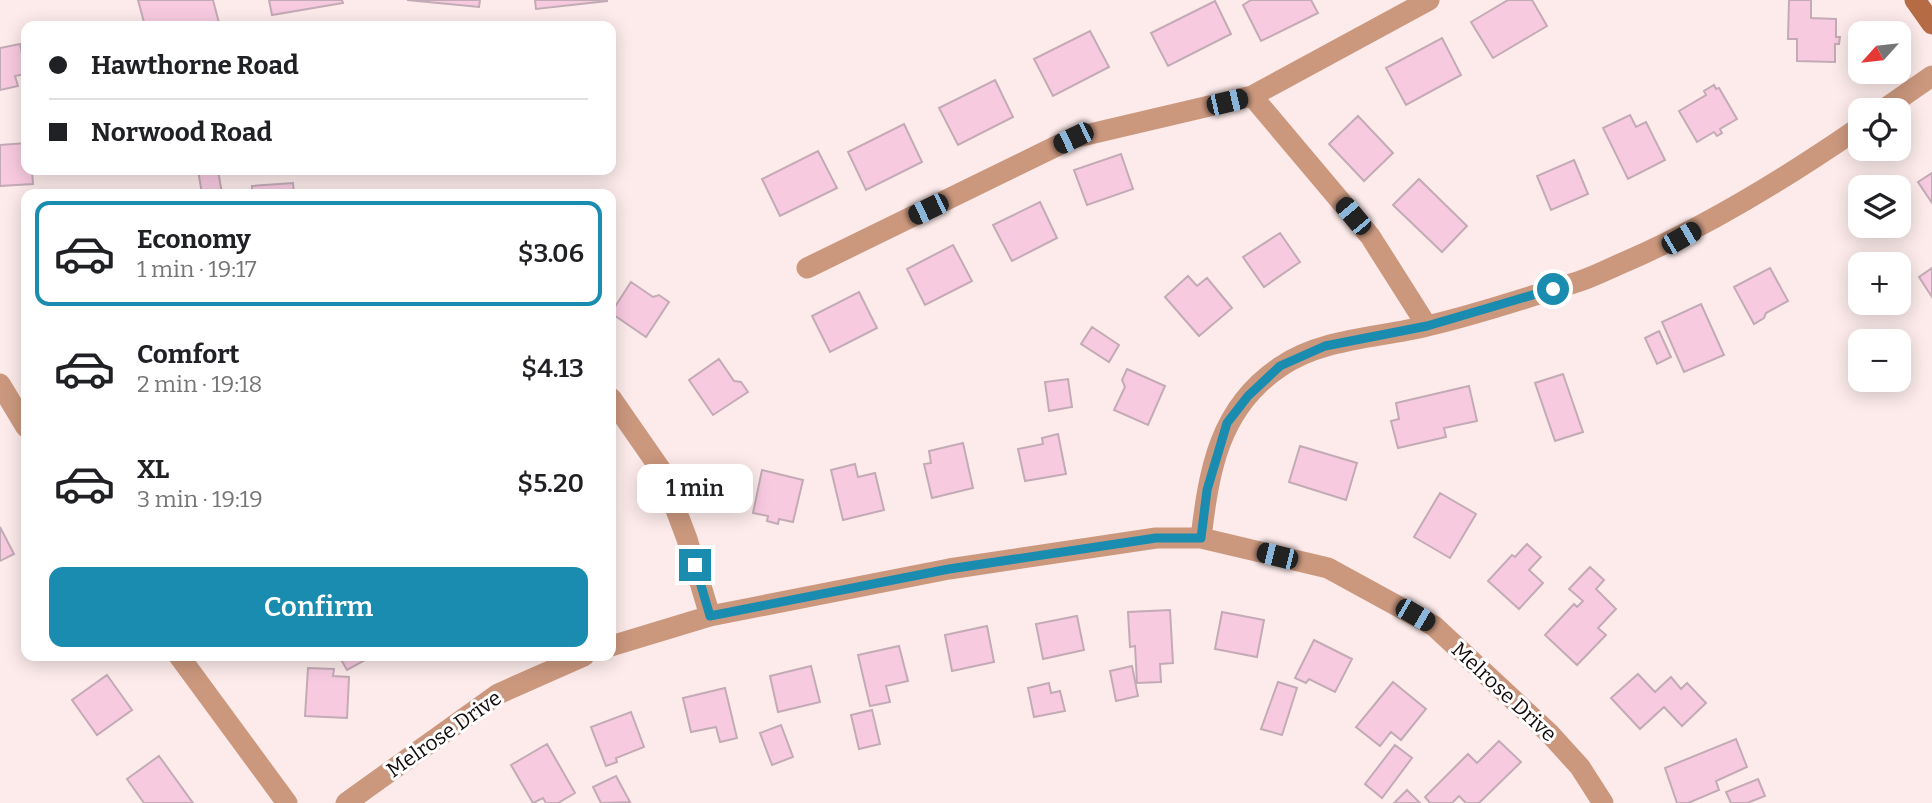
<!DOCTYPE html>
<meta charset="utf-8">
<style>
:root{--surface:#fff;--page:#f2f2f2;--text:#202124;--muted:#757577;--line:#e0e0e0;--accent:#198cb0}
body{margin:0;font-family:Bitter,serif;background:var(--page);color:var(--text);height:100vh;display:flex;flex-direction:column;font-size:26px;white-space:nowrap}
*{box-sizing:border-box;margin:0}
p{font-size:23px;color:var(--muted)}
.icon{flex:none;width:38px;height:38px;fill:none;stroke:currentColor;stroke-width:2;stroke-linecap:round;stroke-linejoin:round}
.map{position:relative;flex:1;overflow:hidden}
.panel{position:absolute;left:21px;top:189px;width:595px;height:472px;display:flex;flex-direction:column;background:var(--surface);border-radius:14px;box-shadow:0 4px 18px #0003}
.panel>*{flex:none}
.banner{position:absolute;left:21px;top:21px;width:595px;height:154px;border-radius:14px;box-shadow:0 4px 18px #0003;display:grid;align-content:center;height:154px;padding:0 28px;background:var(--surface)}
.needle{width:46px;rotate:243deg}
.buttons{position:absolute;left:1848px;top:21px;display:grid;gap:14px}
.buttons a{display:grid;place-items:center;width:63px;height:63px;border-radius:14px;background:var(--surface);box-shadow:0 4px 18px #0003;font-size:35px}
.end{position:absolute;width:32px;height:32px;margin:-16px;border:9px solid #198cb0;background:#fff;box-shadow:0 0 0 4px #fff}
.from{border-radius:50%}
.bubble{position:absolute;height:49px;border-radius:14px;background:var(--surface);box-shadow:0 4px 18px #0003;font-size:23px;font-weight:600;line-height:49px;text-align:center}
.car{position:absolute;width:21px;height:42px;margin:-21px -10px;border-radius:9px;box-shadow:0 0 5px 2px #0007;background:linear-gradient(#222 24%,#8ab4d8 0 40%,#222 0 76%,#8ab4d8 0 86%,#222 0)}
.banner b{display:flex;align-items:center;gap:24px;height:66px;font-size:26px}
.banner b+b{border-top:2px solid var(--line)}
.banner i{width:18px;height:18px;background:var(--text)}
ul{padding:12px 0 0;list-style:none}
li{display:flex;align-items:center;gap:21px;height:105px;margin:0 14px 10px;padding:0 14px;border:4px solid transparent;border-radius:14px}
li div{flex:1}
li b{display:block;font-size:26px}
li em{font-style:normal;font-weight:600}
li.active{border-color:var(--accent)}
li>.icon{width:63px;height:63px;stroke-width:1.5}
.primary-button{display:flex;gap:14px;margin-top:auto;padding:14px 28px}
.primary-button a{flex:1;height:80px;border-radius:14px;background:var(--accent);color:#fff;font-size:28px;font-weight:600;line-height:80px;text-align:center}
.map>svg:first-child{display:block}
.building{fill:#f8cae0;stroke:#c3abb6;stroke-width:2}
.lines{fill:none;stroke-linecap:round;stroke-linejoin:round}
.street{stroke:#cb987e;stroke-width:21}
.secondary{stroke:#b56c44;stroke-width:21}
.route{stroke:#198cb0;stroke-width:9}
.labels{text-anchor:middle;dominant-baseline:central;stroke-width:6;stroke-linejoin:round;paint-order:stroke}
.street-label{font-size:21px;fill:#130a0a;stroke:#fff}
</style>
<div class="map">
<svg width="1932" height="803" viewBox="0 0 1932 803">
<rect width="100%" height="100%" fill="#fdebeb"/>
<path class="building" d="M138 0H213L219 23 206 26H145Z
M269 0H342L343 3 272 15Z
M407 0H480L479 7Z
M535 0H607V1L536 9Z
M1251 0H1311L1318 13 1261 41 1243 5Z
M1508 0H1532L1547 26 1493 58 1471 22Z
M1789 0H1811V18L1836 19V37H1840L1839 44H1835V62L1797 61V39H1788Z
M1215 1 1231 34 1168 66 1151 33Z
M1090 31 1109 67 1053 96 1034 59Z
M1442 38 1461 75 1406 105 1386 68Z
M20 44 26 74 15 76 18 86 0 90V48Z
M995 80 1013 117 958 145 939 108Z
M1714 85 1716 89 1719 88 1737 119 1720 129 1722 133 1717 136 1714 132 1697 142 1679 111 1706 95 1704 91Z
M1630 115 1636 127 1646 122 1665 160 1628 179 1603 128Z
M1358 116 1393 153 1364 181 1329 144Z
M904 124 922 162 866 190 848 152Z
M26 143V170H32L33 184 0 186V145Z
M818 151 837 188 780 216 762 179Z
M1121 154 1133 189 1087 205 1074 170Z
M1574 160 1588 194 1551 210 1537 176Z
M198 170H218L222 194H202Z
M1932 173V203L1918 182Z
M1419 179 1467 226 1442 252 1393 205Z
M293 183 294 194H252V186Z
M1040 202 1057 238 1012 261 993 225Z
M1280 233 1300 262 1264 287 1243 257Z
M953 245 972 281 925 305 907 269Z
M1770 268 1788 301 1766 313 1764 318 1754 324 1734 287Z
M1932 268V297L1919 277Z
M1188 276 1197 286 1207 278 1232 308 1199 336 1165 297Z
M631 282 653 297 659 295 669 302 646 337 611 313Z
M859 292 877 328 830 352 812 316Z
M1701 304 1724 355 1684 372 1662 322Z
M1092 327 1119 345 1109 362 1081 344Z
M1659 331 1671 357 1657 364 1645 338Z
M719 359 734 381 741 382 748 392 713 415 689 380Z
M1127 369 1165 386 1148 425 1114 410 1125 387 1122 380Z
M1563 374 1583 432 1555 441 1535 383Z
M1068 379 1072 407 1049 411 1045 382Z
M1469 386 1477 421 1444 428 1446 437 1398 448 1391 421 1399 419 1396 403Z
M1058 434 1066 474 1025 481 1018 449 1043 444 1042 438Z
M963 443 973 488 932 498 924 464 931 463 929 451Z
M1300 446 1357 463 1346 500 1289 482Z
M855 464 858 477 875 473 884 510 843 520 831 470Z
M762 470 803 480 793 522 779 519 778 524 767 521 768 516 753 513Z
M1440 493 1476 514 1450 558 1414 537Z
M0 527 14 554 0 561Z
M1527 544 1541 557 1529 570 1543 583 1519 609 1488 581 1512 555 1515 557Z
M1590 567 1604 580 1596 589 1616 609 1598 628 1606 635 1577 665 1545 635 1574 604 1577 607 1583 601 1569 589Z
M1170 610 1173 663 1160 664 1161 682 1137 683 1135 646 1130 647 1128 612Z
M1222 612 1264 620 1257 657 1215 649Z
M1077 616 1084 650 1043 659 1036 624Z
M987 626 994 662 952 671 945 635Z
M1314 640 1352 659 1335 692 1309 679 1306 683 1295 678Z
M899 646 908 681 886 686 890 702 870 706 858 655Z
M339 656H366L367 659 347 670Z
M811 666 820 702 778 712 770 676Z
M1132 666 1138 696 1116 701 1110 671Z
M308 668 334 669 333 676 349 677 347 718 305 716Z
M1638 674 1655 692 1671 677 1681 689 1687 683 1706 703 1682 726 1664 707 1640 729 1611 698Z
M107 675 132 710 97 735 72 700Z
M1278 682 1297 688 1282 735 1261 729Z
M1393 682 1426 709 1401 740 1391 732 1380 746 1356 727Z
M1049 683 1051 693 1060 691 1065 711 1034 717 1028 688Z
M725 688 737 738 720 742 716 727 691 732 683 698Z
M872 710 880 744 859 749 851 715Z
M631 712 644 747 616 758 617 762 606 766 591 727Z
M781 725 793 757 772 765 760 733Z
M1736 739 1747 767 1716 781 1719 790 1688 803H1677L1665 768Z
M1499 741 1521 762 1479 803H1466L1459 796 1452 803H1430L1425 797 1468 754 1477 763Z
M547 744 575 793 558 803H546L543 798 533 803 511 765Z
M1395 745 1412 758 1382 798 1365 784Z
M159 756 193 803H144L127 779Z
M616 776 630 802 601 803 593 787Z
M1758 779 1765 796 1747 803H1731L1726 792Z
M1407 790 1420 803H1394Z"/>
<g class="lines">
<path class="street" d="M1252 96 1370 236 1427 326
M1883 110 1932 76
M807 268 1073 138 1252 96 1429 0
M0 384 26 427
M611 398 661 470 687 539 710 616
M1201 538C1209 470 1219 408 1280 367 1322 338 1379 338 1427 326 1476 315 1525 298 1574 283 1592 278 1610 268 1627 261 1710 225 1786 178 1860 127
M611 646 710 616 949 569 1156 538H1201L1328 568 1434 626 1550 734 1580 767 1603 803
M179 656 287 803
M346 803 498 694 584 656"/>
<path class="secondary" d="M1915 0 1932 24"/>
</g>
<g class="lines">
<path class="route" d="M695 565 710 616 949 569 1156 538H1201L1207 490 1227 423 1248 396 1280 366 1325 346 1427 326 1553 289"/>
</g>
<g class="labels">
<g class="street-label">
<text transform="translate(1504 692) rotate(43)">Melrose Drive</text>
<text transform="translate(444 734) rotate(-35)">Melrose Drive</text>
</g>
</g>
</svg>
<div class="buttons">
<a><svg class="needle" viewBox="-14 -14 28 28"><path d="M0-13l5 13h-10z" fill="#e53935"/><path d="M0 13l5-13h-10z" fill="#757577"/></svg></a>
<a><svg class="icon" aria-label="locate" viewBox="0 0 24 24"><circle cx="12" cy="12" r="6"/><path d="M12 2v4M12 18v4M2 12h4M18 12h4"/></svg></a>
<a><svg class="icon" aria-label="layers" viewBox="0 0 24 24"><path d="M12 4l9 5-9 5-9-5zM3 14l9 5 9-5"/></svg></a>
<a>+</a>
<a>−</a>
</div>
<i class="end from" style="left:1553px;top:289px"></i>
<i class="end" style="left:695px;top:565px"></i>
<div class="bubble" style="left:637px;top:464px;width:116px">1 min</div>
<i class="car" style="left:1227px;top:102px;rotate:77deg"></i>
<i class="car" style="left:1073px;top:138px;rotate:244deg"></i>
<i class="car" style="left:928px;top:209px;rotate:244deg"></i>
<i class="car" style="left:1353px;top:216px;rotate:320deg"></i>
<i class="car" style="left:1681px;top:238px;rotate:60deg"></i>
<i class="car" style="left:1277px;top:556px;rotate:284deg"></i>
<i class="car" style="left:1415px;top:615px;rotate:120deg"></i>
<div class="banner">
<b><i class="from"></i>Hawthorne Road</b>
<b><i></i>Norwood Road</b>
</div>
<section class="panel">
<ul>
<li class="active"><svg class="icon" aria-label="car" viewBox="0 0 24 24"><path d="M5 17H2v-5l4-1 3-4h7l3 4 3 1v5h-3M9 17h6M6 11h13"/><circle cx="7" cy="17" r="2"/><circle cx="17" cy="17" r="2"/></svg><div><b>Economy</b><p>1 min · 19:17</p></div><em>$3.06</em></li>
<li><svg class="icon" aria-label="car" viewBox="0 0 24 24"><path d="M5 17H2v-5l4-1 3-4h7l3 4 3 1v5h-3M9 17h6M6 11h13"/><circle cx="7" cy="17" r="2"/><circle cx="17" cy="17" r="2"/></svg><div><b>Comfort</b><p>2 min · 19:18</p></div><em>$4.13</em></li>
<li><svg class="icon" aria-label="car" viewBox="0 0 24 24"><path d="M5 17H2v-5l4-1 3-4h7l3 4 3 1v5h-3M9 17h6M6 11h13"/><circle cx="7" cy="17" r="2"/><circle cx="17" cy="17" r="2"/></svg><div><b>XL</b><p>3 min · 19:19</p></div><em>$5.20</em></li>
</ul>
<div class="primary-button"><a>Confirm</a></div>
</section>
</div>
